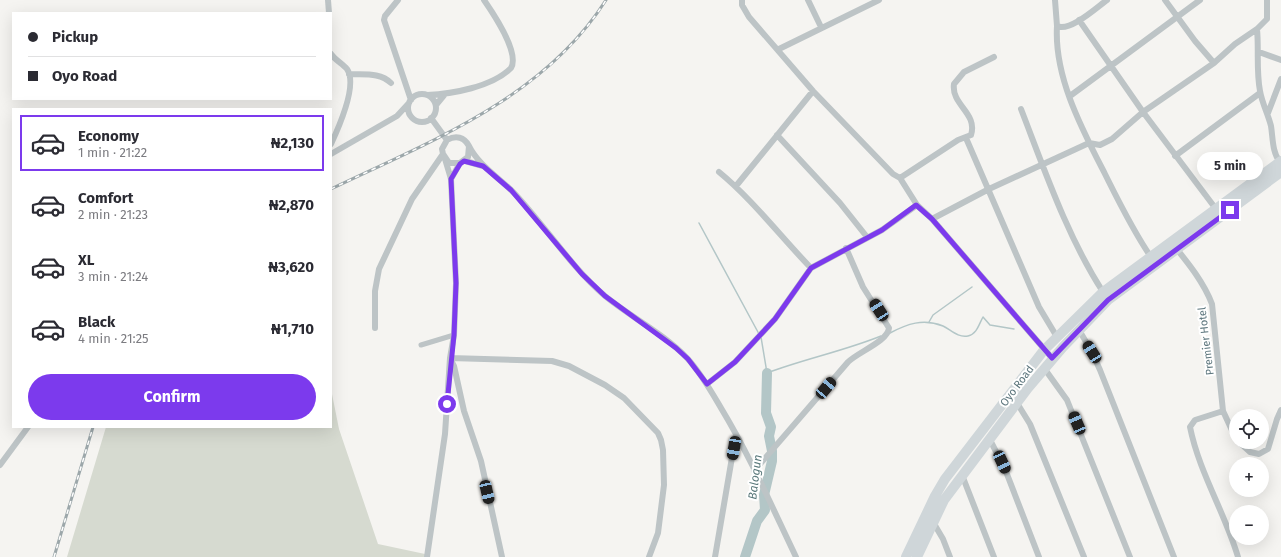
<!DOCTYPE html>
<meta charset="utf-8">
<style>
:root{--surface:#fff;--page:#f2f2f3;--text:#2b2b33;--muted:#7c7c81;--line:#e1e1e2;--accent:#7c3aed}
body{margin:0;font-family:"Fira Sans",sans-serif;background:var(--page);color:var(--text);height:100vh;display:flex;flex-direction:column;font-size:15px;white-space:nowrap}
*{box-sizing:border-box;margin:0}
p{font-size:13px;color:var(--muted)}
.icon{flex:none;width:22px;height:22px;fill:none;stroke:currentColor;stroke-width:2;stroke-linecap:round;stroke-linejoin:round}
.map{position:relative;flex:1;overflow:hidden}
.sheet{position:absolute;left:12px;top:108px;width:320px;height:320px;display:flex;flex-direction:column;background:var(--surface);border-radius:0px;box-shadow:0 4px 16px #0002}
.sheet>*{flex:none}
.banner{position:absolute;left:12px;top:12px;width:320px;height:88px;border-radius:0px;box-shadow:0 4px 16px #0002;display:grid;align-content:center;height:88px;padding:0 16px;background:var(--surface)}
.fabs{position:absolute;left:1229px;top:409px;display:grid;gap:8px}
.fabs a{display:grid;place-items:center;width:40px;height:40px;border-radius:50%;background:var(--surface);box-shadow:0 4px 16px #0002;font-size:20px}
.end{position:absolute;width:18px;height:18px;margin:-9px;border:5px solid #7c3aed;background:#fff;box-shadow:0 0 0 2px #fff}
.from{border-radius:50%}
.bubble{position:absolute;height:28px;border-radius:14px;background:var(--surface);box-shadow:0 4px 16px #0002;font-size:13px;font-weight:700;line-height:28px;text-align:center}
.car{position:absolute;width:12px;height:24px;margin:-12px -6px;border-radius:5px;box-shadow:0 0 3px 1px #0007;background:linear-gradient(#222 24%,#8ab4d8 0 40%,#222 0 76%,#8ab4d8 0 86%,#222 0)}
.banner b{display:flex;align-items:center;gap:14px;height:38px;font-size:15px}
.banner b+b{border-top:1px solid var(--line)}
.banner i{width:10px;height:10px;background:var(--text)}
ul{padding:7px 0 0;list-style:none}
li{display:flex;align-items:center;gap:12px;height:56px;margin:0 8px 6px;padding:0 8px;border:2px solid transparent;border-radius:0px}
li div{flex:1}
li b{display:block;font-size:15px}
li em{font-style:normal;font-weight:700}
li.current{border-color:var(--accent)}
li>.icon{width:36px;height:36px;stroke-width:1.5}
.cta{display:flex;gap:8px;margin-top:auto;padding:8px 16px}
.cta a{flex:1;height:46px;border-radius:24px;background:var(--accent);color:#fff;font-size:16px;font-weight:700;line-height:46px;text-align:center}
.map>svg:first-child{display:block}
.green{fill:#d6dad0}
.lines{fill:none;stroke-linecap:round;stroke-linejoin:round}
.stream{stroke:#b3c6c7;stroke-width:1.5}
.river{stroke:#b3c6c7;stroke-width:10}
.pedestrian{stroke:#bdc4c6;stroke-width:5}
.minor{stroke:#bdc4c6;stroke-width:6}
.primary{stroke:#cfd6d9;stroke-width:10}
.rail-casing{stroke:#9ca7aa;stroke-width:3}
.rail{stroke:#fff;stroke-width:1.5;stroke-dasharray:4.5;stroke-linecap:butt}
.route{stroke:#7c3aed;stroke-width:5}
.labels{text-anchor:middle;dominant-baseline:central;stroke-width:4;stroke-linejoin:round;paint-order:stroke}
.street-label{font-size:11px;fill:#5e777e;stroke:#fff}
.water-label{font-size:12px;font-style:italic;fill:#59787a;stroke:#fff}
</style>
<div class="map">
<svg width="1281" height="557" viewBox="0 0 1281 557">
<rect width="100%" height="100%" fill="#f5f4f1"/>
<path class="green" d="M331 389 339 429 378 544 425 554V557H67L106 427H331Z"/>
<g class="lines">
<path class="stream" d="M699 223 759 334
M929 322 933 315 972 287
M890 333C907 324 923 318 943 326 951 330 958 338 968 336 977 334 979 324 983 317L990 325 1014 329
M761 337 767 373C804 359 844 351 881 336"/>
<path class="river" d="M745 557 757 521 765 510 764 495 772 461V451L769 436 771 427 766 413 767 373"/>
<path class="pedestrian" d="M421 345 454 335"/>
<path class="minor" d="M328 0 329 13
M398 0 385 16 384 20 411 100
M742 0V5L749 17 813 91 893 174 900 178 917 205 932 219 1052 358
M808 0 821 27
M1055 0 1057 26C1070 32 1096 8 1107 0
M1165 0 1195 41 1214 63
M1267 0V19L1257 29C1259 49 1256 70 1260 91 1262 103 1268 114 1271 126 1273 138 1272 152 1280 162
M1079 20 1143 112 1216 209
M1057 26C1054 77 1082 129 1105 174 1119 202 1133 231 1151 257
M779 49 879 0
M1259 52 1281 60
M331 54C335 60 343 64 347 69 358 85 338 129 331 144
M349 74C364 75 380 72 391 83
M408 108a14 14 0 1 1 28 0a14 14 0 1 1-28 0Z
M427 95C452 94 492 87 511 68 520 53 493 13 484 0
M1070 96 1200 0
M436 105 445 94
M1021 109C1045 171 1067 236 1103 292
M1268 113 1281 79
M431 118 447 140
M777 135 840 203 867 237
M966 138 1039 307 1057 337
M469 146C479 166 500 178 515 194 546 227 571 267 605 296 632 318 663 333 687 358 701 373 711 391 721 408 750 456 772 507 796 557
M331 154 397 116 409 103
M1175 156 1260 93
M445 159 451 179 456 283 454 335 450 358 454 366 464 411 481 461 502 557
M465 161 483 166
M719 172C752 199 781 237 811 268
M900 178 958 140 971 135C978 113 951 105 954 84L964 72 994 57
M451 179 460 163
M736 186 813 91
M932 219 989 189 1089 143 1100 145 1112 139 1143 112 1214 63 1235 44 1257 29
M1175 247C1189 264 1204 283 1212 304L1223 411 1236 439
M375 328V291L379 269 412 199 443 154 442 149 447 140C456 135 464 137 469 146L468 157 460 163H449L443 154
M1079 330 1092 352 1100 370 1174 557
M1044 368 1067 400 1130 557
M707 384 735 362 775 319 811 268 882 230 917 205
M1017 403 1030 424 1084 557
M1223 411 1195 420 1190 427C1199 472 1225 513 1238 557
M990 440 1005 469 1039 557
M1239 442 1250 452 1259 454 1268 449 1277 419 1281 410
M0 465 28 427
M754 471 848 362C858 352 888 341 889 328L863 287 846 248
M962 475 994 557
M933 522 943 539 950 557
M427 557 445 434 450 358 552 361 569 366 605 385 624 398 658 433 661 440 663 450 664 485 658 533 649 557
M715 557 736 434"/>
<path class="primary" d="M906 557 935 496 945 479 1044 350 1103 292 1281 161
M917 557 944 500 1028 388 1063 347 1108 300 1281 172"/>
<defs>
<path id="rail" d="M331 189C431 141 544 98 606 0
M54 557 93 427"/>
</defs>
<use href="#rail" class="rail-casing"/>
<use href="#rail" class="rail"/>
</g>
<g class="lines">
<path class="route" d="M447 404 454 335 456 283 451 179 460 164 464 161 483 166 511 190 582 274 605 296 676 348 688 359 707 384 735 362 775 319 811 268 882 230 916 205 932 219 1052 358 1108 300 1230 210"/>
</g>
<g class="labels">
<g class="street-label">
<text transform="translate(1206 341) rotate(-97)">Premier Hotel</text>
<text transform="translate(1017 386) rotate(-53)">Oyo Road</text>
</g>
<g class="water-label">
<text transform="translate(755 477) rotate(-83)">Balogun</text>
</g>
</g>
</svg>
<div class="fabs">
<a><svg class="icon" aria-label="locate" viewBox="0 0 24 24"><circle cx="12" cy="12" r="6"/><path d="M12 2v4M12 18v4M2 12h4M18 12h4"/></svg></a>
<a>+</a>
<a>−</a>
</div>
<i class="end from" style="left:447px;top:404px"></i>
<i class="end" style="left:1230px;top:210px"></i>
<div class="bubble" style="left:1197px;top:152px;width:66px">5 min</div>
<i class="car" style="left:879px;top:310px;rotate:327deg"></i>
<i class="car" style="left:1092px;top:352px;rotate:328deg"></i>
<i class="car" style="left:826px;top:388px;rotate:40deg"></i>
<i class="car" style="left:1077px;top:423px;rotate:337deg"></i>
<i class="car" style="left:734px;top:448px;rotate:190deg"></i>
<i class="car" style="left:1002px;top:462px;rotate:155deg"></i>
<i class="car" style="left:487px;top:492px;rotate:167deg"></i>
<div class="banner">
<b><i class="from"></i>Pickup</b>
<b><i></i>Oyo Road</b>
</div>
<section class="sheet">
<ul>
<li class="current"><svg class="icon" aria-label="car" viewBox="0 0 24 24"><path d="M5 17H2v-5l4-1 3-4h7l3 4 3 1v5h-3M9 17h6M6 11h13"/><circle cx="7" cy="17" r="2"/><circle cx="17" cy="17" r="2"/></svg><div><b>Economy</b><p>1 min · 21:22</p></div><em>₦2,130</em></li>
<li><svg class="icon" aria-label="car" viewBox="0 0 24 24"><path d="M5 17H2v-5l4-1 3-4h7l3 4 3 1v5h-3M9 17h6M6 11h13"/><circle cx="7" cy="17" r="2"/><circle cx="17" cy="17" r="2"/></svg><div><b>Comfort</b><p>2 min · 21:23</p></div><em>₦2,870</em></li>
<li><svg class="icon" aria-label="car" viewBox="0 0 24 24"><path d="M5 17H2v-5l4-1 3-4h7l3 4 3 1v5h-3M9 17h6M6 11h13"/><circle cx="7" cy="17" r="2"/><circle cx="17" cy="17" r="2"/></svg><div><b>XL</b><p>3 min · 21:24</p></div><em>₦3,620</em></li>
<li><svg class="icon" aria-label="car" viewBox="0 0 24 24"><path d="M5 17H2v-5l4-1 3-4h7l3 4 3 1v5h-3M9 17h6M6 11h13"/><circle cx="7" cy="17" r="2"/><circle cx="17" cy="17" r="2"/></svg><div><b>Black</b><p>4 min · 21:25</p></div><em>₦1,710</em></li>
</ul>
<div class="cta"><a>Confirm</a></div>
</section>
</div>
